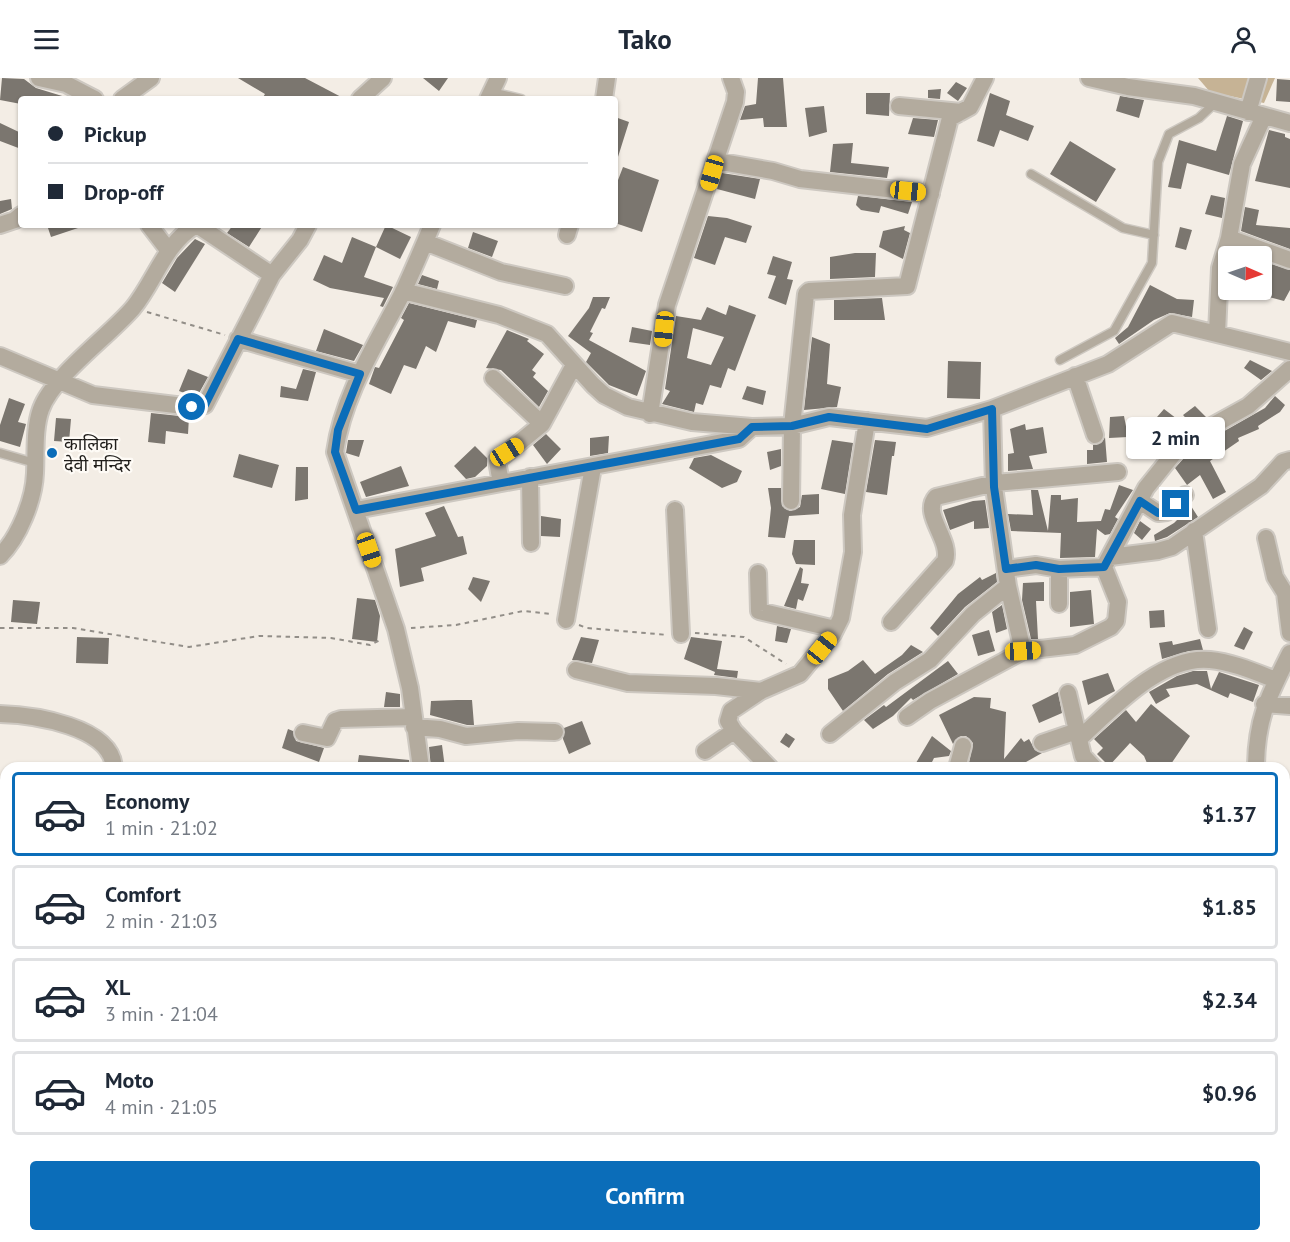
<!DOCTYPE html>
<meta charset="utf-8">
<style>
:root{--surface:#fff;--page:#f6f6f7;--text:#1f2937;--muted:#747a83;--line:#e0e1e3;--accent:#0b6db9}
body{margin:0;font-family:"PT Sans","Noto Sans Devanagari",sans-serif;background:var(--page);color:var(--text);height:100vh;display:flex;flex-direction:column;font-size:22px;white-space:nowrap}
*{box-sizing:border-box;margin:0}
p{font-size:20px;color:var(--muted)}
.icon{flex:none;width:33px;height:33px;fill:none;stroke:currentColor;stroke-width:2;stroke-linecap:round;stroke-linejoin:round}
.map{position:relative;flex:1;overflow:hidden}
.drawer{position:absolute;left:0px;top:684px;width:1290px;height:480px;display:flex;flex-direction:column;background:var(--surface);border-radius:18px 18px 0 0;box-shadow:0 2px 4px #0004}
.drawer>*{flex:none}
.guide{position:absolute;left:18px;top:18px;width:600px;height:132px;border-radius:6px;box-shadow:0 2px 4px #0004;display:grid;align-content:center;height:132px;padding:0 30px;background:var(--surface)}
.needle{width:39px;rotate:92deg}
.fabs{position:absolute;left:1218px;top:168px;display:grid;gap:12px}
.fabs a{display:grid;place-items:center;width:54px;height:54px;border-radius:6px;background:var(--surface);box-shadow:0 2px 4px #0004;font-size:30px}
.end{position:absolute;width:27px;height:27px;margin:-14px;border:8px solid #0b6db9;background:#fff;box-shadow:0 0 0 3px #fff}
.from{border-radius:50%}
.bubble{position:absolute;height:42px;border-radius:6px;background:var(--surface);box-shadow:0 2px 4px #0004;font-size:20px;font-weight:800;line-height:42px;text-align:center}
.car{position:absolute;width:18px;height:36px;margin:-18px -9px;border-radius:8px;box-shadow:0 0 4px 2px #0007;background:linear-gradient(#f5c518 24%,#345 0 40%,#f5c518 0 76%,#345 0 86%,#f5c518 0)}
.guide b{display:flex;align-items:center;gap:21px;height:57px;font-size:22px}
.guide b+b{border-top:2px solid var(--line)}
.guide i{width:15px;height:15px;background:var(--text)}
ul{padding:10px 0 0;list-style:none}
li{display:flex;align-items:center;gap:18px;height:84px;margin:0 12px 9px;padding:0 18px;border:3px solid var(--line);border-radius:6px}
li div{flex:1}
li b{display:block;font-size:22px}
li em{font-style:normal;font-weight:800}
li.current{border-color:var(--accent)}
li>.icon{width:54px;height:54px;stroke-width:1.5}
.primary-button{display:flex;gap:12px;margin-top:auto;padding:12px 30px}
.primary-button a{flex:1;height:69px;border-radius:6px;background:var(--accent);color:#fff;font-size:24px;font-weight:800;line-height:69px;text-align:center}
header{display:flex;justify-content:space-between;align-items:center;height:78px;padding:0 30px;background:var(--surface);font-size:27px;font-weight:800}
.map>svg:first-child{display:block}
.forest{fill:#c6b395}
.building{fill:#7b766f;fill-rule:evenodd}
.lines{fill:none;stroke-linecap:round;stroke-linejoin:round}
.lane-casing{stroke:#cdc8c1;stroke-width:11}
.street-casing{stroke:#cdc8c1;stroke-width:20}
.path{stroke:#928e88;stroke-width:2;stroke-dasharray:4.5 4.5;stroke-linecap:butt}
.lane{stroke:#b3ab9e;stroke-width:8}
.street{stroke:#b3ab9e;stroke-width:16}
.route{stroke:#0b6db9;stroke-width:8}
.poi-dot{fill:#0b6db9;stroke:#fefbf6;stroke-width:2}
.labels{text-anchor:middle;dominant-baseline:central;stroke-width:4.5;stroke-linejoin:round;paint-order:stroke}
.poi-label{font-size:18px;fill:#211f1c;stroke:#fefbf6;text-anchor:start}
</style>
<header><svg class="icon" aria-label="menu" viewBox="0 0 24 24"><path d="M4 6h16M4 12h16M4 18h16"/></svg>Tako<svg class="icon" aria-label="person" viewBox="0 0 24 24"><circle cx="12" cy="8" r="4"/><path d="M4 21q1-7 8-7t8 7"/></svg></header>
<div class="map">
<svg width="1290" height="1164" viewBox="0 0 1290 1164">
<rect width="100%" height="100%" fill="#f3ede5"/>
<path class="forest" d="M1198 0H1275L1264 25 1210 14Z"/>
<path class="building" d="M2 0 24 1 36 10 72 21H21V26L0 22Z
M238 0H305L345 21H262L265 16Z
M423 0H448L439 13Z
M758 0H783L787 49H764L763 40 740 42 745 28 756 26Z
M1277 1 1290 2V24L1276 23Z
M956 4 967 10 958 23 947 15Z
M941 11 940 21 928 20V12Z
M866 15H890L889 38 866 36Z
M990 15 1010 23 1006 37 1034 48 1028 63 1000 52 994 69 977 63Z
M1120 18 1144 22 1139 40 1116 33Z
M824 28 827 54 809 59 805 30Z
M1227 38 1243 43 1229 97 1187 85 1181 111 1168 109 1179 62 1216 73Z
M615 39 629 44 617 82 615 81Z
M913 40 938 42 934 59 908 56Z
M0 45 21 55V71L0 63Z
M1269 52 1285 56V59L1290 61V110L1255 103Z
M1070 63 1116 91 1096 124 1050 96Z
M853 65 851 85 889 89 887 100 830 94 833 66Z
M623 89 659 102 642 154 615 145V110Z
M722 95 760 101 755 121 717 111Z
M1211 117 1225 120 1222 140 1205 136Z
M858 118 912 124 908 136 881 128 879 135 861 132 856 127Z
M11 121 12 131 0 136V123Z
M1245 129 1259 132 1256 147 1290 150V171L1241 153Z
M708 138 727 140 752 148 746 165 725 159 715 187 694 180Z
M47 147H81V149L51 159Z
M233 147H263L249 169 227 155Z
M386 147 411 159 400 181 376 169Z
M905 148 904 152 910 155 903 181 879 169 883 153Z
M1180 149 1192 152 1186 172 1175 169Z
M473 154 498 163 492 179 468 170Z
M352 159 376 169 364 199 393 209 383 229 380 228 384 220 330 210 313 202 324 177 342 185Z
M195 161 205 166 175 214 162 205 177 180Z
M855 175H876L875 199 830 201V179Z
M773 178 792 184 787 201 793 202 786 227 768 220 776 198 767 196Z
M1262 183 1290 192V212L1284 223 1262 217Z
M422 197 439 203 437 211 418 206Z
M1150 207 1177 221 1194 222 1192 239 1170 235 1154 242 1119 266 1115 260 1128 249Z
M593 219H610L605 231 602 230 590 254 593 255 589 262 646 293 637 318 609 307 586 284 591 275 568 258 589 230Z
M882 220 885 242H834V222Z
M409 225 477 242 475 250 448 243 436 274 426 268 416 291 404 287 391 316 369 306 375 289 379 290 404 242 401 240Z
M729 227 756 237 735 293 728 290 721 310 710 307 703 327 696 325 694 334 662 326 670 313 665 311 676 238 701 242 707 229 726 237ZM693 250 724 259 711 287 687 280Z
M632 249 652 253 650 267 629 264Z
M324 251 363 267 354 283 316 273Z
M507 252 529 261 527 263 544 276 532 292 536 295 533 299 548 313 539 329 501 292 486 290Z
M812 259 830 266 827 306 841 309 837 329 804 332Z
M1250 282 1272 293 1261 302 1244 290Z
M948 283 981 284 980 321 947 320Z
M188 291 208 299 198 317 192 318 179 313Z
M303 291 316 294 308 323 280 319 281 308 296 311Z
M747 308 766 313 763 327 742 321Z
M1275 318 1285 327 1280 334 1258 348 1259 351 1238 360 1239 363 1210 383 1226 414 1213 421 1200 397 1187 407 1175 390 1184 380 1206 366 1205 364 1265 330Z
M9 320 25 326 18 344 26 346 20 369 0 363V347Z
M1195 328 1206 339 1192 347 1183 337Z
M1164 331 1181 344 1157 377 1137 362Z
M151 335 189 339 188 356 166 353 165 366 148 364Z
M1124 338 1128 359 1109 360 1110 339Z
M56 340 71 341 69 364 54 363Z
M1025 346 1026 352 1043 349 1047 375 1029 378 1033 391 1008 393V376L1014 375 1010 351Z
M546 356 561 371 547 386 533 367Z
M609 358 608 375 590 378V360Z
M1105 359 1107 384 1087 386V372H1093V367L1102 364Z
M348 362H364L359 379 346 375Z
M832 362 853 365 845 416 821 411Z
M875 362 896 364 894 378H892L887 417 866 414Z
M475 368 487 380V388L475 399 466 401 454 388Z
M781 371V388L770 392 767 374Z
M239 376 279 387 272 410 233 399Z
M711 377 742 393 737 404 722 410 689 390 694 380Z
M401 388 409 408 366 419 360 404Z
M296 389H308V421L295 423Z
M1119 407 1133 412 1115 439 1118 441 1110 456 1105 457 1097 451 1095 479 1060 480 1061 455 1011 453 1008 436 1033 437 1031 412H1038L1048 453 1051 417H1061V422L1078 420 1077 444 1101 443 1105 431 1110 432Z
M768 410H781L782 428 790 433 800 429 802 417 819 416V436L789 438 785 460 768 459 771 430Z
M985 422 989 450 974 451V443L950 452 943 432 973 423Z
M444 428 458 459 463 458 467 476 421 490 424 503 400 509 395 471 436 458 425 435Z
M1191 428 1198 439 1167 459 1155 463 1154 457 1174 445Z
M541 438 561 441 560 459 541 458Z
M1140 443 1151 451 1142 462 1134 455Z
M794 462H815V487L796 486 792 476Z
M800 489 803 491 801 505 809 506 803 523 798 521 796 531 784 528Z
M996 495 997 504 965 529 938 558 930 550 958 516 980 499 982 502Z
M473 499 490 503 481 524 468 511Z
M1044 504V523H1036L1038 561H1031L1022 522 1023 505Z
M1091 512 1094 546 1070 549V514Z
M357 520 375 522 380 538 377 564 352 561Z
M13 522 40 524 37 546 11 544Z
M1002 527 1007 551 996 555 992 534Z
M1164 532 1165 549 1150 550 1149 533Z
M777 548 791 551 787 565 775 563Z
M1244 549 1253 554 1244 572 1234 568Z
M989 552 995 573 978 578 972 557Z
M77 559 109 560 108 586 76 585Z
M581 559 599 562 592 585 572 582Z
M691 559 722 563 717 591 738 593 737 600 714 597 715 594 684 581Z
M1200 561 1203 572 1189 573 1162 581 1159 565 1172 563 1173 567Z
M911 567 923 574 888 596 843 633 828 611V601L848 593 863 582 875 596 902 577Z
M948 583 958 596 913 622 911 620 893 638 873 651 864 642 884 627 886 629Z
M1193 593H1207L1211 611 1219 594 1259 607 1253 624 1230 615 1228 620 1197 606 1166 611 1170 618 1156 626 1149 614 1177 598Z
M1108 595 1115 613 1088 627 1082 603Z
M386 614 400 616V629H384Z
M1058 614 1062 635 1039 645 1032 627Z
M974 619 991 620 990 630 1006 634 1004 681 1021 660 1024 664 1029 661 1035 672 1042 675 1026 684 1034 690H968L973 665 966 658H961L953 666 939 637Z
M457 622H472L474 647H467L430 637 431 623Z
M1151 626 1190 658 1171 686 1162 690H1149L1144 678 1130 665 1109 688 1097 676 1103 670 1094 661 1126 632 1136 644Z
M582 643 591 666 569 676 563 661 564 650Z
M288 651 293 653 296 663 324 670 319 684 282 670Z
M786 655 795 661 789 670 780 664Z
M932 658 951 673 949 678 934 680 929 690H913Z
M442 667 445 690H431L429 669Z
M359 677 409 682 410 690H357Z"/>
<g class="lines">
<defs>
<path id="lane" d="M491 14 521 21
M1031 96 1123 150 1154 157
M1060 282 1114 253 1152 185 1158 84 1169 56 1199 40 1216 24
M0 375 35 385"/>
<path id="street" d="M39 0 66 6 95 21
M1089 0 1128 9 1194 18 1290 45
M122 21 151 0
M360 21 383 0
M488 21 498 0
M604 21 607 0
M899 28 961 34
M1248 34 1258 0
M716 83 773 93 800 101 931 116
M0 147 15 142 21 137
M149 147 169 173
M197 147 272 197
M567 157 570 147
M1229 160 1290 182
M425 164 501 194 565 208
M403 213 499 237 547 256 593 307 604 317 628 329 692 344 752 349 792 348 829 339 927 350 992 331 1108 286 1172 245 1290 274
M1217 255 1220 190 1229 160 1242 86 1264 38
M238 261 360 296
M0 278 93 317 192 329 205 327 272 197 300 162 308 147
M1075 298 1095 357
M493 300 542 346
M650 336 667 227 735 24 736 14 731 0
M530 399 531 465
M501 405 497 383 542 346 574 287
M791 423 792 348 806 216 809 213 907 208 950 40 970 29 985 0
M1140 423 1158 435 1167 434 1185 417
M356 432 739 361 752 349
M675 432 681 556
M1194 453 1208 551
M1266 460 1275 499 1285 515 1290 555
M0 478C19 459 34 422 35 395 36 375 34 350 41 331 53 298 109 258 133 230 155 203 165 165 196 147
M1110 479 1158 473 1172 469 1261 408 1283 384 1290 382
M1006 491 1036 487 1059 491 1104 489 1146 410 1183 364 1248 328 1290 291
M1059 491V526
M758 495 759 533 835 551
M1008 508 1023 573
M566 542 593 389
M891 544 945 483C952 462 921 436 936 419L995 405 1118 394
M576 592 628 605 716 608 761 613 800 596 833 556 841 540 853 474 852 437 867 343
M761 613 731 633 728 643 734 653 770 690
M1068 615 1083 678 1094 690
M1264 626 1290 628
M0 636C33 637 112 648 114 690
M907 639 930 623 1023 573 1075 567 1111 549 1116 543 1118 524 1104 489
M414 649 440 651 466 658 518 653 555 654
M303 655 327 660 335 643 341 641 414 639
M830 656 895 604 930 582 973 536 1008 508 994 409 992 331
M1079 661C1112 631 1161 577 1210 582 1232 584 1255 594 1276 602
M1042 665 1077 653
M705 673 734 653
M421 690 410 610 396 551 335 374C343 316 377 265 403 214 413 192 423 169 432 147
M957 690 963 668
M1256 690C1256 641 1269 617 1290 575
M0 717 6 718
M1284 803 1290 804
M1284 1135 1290 1132
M196 1158 207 1164
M949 1158 958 1164
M1071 1158V1164
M393 1164 403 1158
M856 1164 857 1158
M1196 1164 1208 1158"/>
</defs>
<use href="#lane" class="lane-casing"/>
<use href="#street" class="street-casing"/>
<path class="path" d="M147 234 225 257
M579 547 587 550 668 557
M0 550H73L189 569 259 558 331 560 370 567 382 561
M411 550 456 547 523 533 551 536
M695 555 744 559 786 586"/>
<use href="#lane" class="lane"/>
<use href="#street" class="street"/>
</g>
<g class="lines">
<path class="route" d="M192 329 205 327 238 261 360 296 338 352 335 374 356 432 739 361 752 349 792 348 829 339 927 351 992 331 994 409 1006 491 1036 487 1059 491 1104 489 1140 423 1158 435 1167 434 1176 426"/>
</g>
<circle class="poi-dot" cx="52" cy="375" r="6"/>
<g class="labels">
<g class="poi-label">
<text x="64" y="365">कालिका<tspan x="64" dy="21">देवी मन्दिर</tspan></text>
</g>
</g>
</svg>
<div class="fabs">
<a><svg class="needle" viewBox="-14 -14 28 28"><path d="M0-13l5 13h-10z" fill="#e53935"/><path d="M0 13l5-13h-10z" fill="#747a83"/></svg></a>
</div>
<i class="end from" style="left:192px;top:329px"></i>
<i class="end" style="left:1176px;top:426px"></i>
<div class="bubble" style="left:1126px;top:339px;width:99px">2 min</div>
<i class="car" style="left:712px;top:95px;rotate:196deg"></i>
<i class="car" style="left:908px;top:113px;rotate:96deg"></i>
<i class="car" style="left:664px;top:251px;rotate:186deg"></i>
<i class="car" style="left:507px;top:374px;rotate:58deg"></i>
<i class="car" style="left:369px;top:472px;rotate:161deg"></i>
<i class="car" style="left:822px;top:570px;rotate:39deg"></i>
<i class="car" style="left:1023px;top:573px;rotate:87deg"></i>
<div class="guide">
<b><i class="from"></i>Pickup</b>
<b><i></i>Drop-off</b>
</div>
<section class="drawer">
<ul>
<li class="current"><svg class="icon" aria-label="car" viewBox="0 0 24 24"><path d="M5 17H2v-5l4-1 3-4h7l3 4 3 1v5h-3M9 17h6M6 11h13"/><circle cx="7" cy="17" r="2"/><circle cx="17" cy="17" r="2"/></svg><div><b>Economy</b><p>1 min · 21:02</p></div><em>$1.37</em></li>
<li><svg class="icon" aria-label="car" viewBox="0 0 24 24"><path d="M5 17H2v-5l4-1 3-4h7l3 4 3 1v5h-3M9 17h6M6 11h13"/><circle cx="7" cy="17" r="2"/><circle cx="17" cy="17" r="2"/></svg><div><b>Comfort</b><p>2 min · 21:03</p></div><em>$1.85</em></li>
<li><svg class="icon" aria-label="car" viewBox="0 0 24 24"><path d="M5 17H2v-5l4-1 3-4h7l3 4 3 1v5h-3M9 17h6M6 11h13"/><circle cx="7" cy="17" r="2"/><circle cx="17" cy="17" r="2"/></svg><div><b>XL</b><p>3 min · 21:04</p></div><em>$2.34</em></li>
<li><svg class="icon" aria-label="car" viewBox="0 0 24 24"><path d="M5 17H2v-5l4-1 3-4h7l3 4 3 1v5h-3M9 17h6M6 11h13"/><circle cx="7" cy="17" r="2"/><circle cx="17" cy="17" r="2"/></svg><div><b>Moto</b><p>4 min · 21:05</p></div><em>$0.96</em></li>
</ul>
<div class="primary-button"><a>Confirm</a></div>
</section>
</div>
